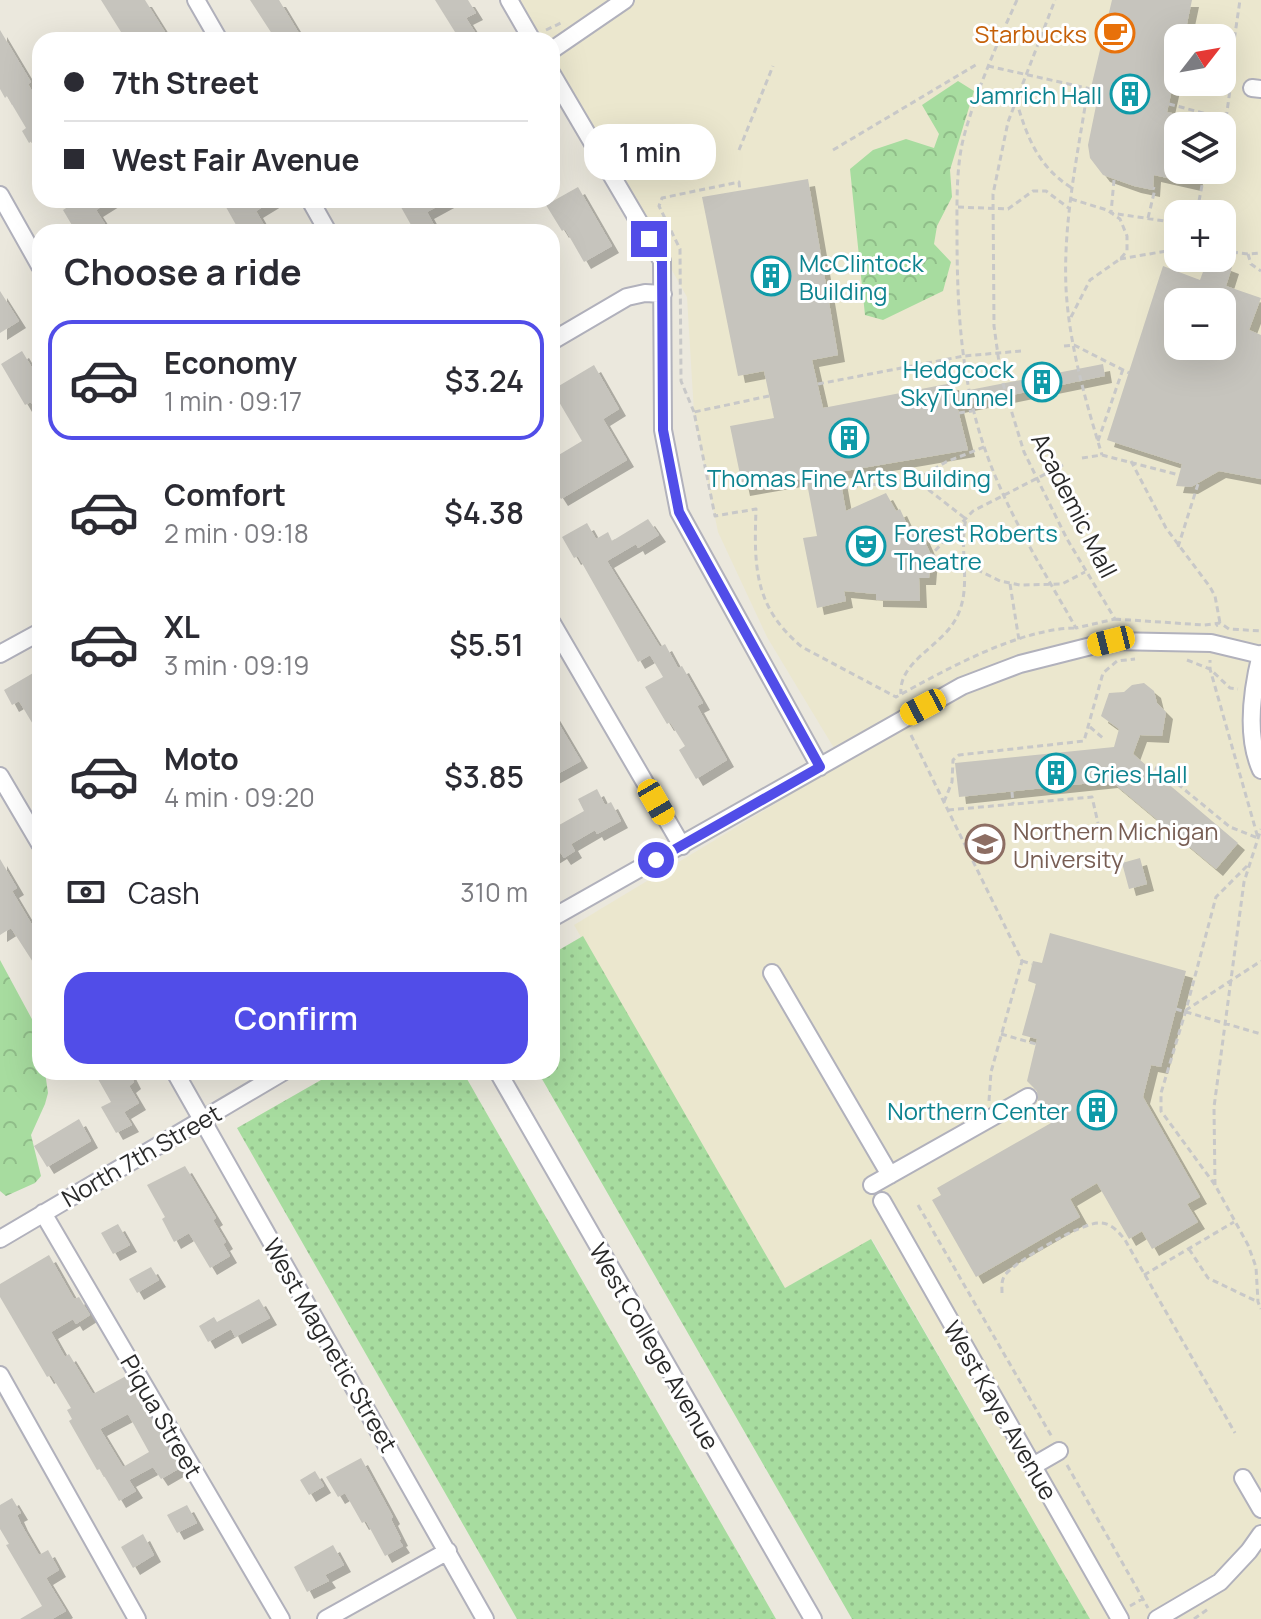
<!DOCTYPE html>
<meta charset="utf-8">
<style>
:root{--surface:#fff;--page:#f2f2f3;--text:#2b2b33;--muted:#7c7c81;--line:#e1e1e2;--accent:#514de8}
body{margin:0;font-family:Manrope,sans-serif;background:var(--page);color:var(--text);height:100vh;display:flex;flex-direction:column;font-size:30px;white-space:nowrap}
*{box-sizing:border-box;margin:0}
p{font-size:26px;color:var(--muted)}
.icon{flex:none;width:44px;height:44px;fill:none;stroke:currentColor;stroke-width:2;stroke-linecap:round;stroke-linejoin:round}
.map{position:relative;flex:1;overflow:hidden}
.details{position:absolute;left:32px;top:224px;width:528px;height:856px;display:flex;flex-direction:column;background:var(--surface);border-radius:24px;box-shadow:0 8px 32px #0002}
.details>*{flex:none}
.banner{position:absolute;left:32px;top:32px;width:528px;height:176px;border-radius:24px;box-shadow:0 8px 32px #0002;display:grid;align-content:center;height:176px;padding:0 32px;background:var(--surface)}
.needle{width:52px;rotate:59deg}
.tools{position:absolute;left:1164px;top:24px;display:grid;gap:16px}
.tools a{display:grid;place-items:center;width:72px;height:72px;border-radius:16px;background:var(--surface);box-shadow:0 8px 32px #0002;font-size:40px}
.end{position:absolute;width:36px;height:36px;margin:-18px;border:10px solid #514de8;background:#fff;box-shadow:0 0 0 4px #fff}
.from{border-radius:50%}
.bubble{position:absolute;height:56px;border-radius:24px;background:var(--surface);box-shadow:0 8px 32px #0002;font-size:26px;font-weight:600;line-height:56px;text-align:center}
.car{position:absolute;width:24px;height:48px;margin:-24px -12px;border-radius:10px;box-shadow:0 0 6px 2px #0007;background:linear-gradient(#f5c518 24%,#345 0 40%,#f5c518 0 76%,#345 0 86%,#f5c518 0)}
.banner b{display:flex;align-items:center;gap:28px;height:76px;font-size:30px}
.banner b+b{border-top:2px solid var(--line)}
.banner i{width:20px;height:20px;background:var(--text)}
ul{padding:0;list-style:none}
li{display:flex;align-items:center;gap:24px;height:120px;margin:0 16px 12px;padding:0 16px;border:4px solid transparent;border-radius:24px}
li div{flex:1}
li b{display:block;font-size:30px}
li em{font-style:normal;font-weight:600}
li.on{border-color:var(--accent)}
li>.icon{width:72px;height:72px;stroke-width:1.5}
h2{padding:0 32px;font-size:36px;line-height:96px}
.pay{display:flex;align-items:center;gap:20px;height:88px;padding:0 32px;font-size:30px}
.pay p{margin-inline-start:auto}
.button{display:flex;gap:16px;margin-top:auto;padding:16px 32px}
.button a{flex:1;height:92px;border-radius:24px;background:var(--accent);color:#fff;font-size:32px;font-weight:600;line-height:92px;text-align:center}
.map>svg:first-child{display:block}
.education{fill:#ebe7ce;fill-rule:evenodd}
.grass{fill:url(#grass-dots)}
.forest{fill:url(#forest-crowns)}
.building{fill:#c6c4bd;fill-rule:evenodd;filter:url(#shadow)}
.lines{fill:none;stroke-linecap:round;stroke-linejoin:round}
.minor-casing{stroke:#b1b1bc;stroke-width:20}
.path{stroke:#c8c8c8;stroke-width:3;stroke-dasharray:6 4;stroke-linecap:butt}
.minor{stroke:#fff;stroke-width:16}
.route{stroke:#514de8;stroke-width:10}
.labels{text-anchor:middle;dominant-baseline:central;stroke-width:6;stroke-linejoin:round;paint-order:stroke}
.food-label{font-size:24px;fill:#c56008;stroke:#fff;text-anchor:end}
.culture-label{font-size:24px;fill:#0d838f;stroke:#fff;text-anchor:end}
.street-label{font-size:24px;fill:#2a2a2a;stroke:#fff}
.education-label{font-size:24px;fill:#785e54;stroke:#fff;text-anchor:start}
</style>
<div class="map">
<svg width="1261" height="1619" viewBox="0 0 1261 1619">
<defs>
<pattern id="grass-dots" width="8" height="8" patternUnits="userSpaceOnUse" patternTransform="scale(2)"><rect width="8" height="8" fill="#a7dc9f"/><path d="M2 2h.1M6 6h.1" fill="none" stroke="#90bd89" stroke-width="1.8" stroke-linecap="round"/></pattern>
<pattern id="forest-crowns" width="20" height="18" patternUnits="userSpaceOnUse" patternTransform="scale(2)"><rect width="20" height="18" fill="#a7dc9f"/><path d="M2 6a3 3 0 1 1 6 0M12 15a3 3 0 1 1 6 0" fill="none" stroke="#90bd89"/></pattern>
<filter id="shadow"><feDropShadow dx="7" dy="7" stdDeviation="0" flood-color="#0004"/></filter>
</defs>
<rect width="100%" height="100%" fill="#ebe8dd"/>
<path class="education" d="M520 0H1261V1619H1090L872 1239 785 1288 574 925 843 763 767 637 718 532 694 413 687 297 552 57V40H542ZM1178 38H1222V82H1178ZM1178 126H1222V170H1178ZM1178 214H1222V258H1178ZM1178 302H1222V346H1178Z"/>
<path class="grass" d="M583 936 785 1288 871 1239 1090 1619H852L538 1072H552V954Z
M335 1072H463L776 1619H517L237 1128Z"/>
<path class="forest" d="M958 81 974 91 950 170 952 197 937 226 934 244 951 262 943 291 883 320 865 315 850 169 873 150 906 139 934 148 939 134 922 105Z
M0 960 40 1034V1072H45L48 1093 45 1104 31 1135 41 1176 35 1183 6 1196 0 1191Z"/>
<path class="building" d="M101 0H145L170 40H126Z
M250 0H279L303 40H276Z
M435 0H468L476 13 466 18 480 40H460Z
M1112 0H1192L1184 38H1178V63L1167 112 1207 120V126H1178V170H1198L1194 184 1154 175 1153 190 1134 186 1103 175 1090 158 1088 145 1097 101 1088 100Z
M0 30 31 82 28 84 40 105V152L33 140 29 143 22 131 26 128 7 96 5 98 0 89Z
M808 179 838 355 812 360 823 408 952 383 954 393 1103 364 1105 376 957 406 968 450 839 472 846 511 886 493 896 511 900 509 910 531 919 528 931 555 929 578H919L920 601 876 600V594L844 591 846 601 817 608 803 538 817 536 806 478 743 489 730 426 774 418 764 371 738 376 702 197Z
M578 187 612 246 584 262 565 229 562 231 546 205Z
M79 200H112L96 210 107 227 99 232H76L63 210Z
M222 200H274L256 211 268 232H240Z
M397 200H449L427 212 438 232H415Z
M1208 258 1232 267 1226 286 1261 298 1249 330 1261 335V479L1219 471 1191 487 1176 486 1182 464 1107 440 1163 266 1200 280ZM1178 302H1222V346H1178Z
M0 291 19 321 0 333Z
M22 351 40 381V417L31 402 25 405 1 364Z
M594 365 619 409 603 419 627 460 561 499 552 485V459L582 441 552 390Z
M648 519 659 535 638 548 636 544 607 561 660 647 665 644 678 668 682 666 703 703 697 706 727 760 696 779 679 750 685 746 670 722 667 724 645 687 663 677 650 655 638 662 578 556 574 558 562 537 587 523 596 539 608 532 612 541Z
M40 669V736L19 701 12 705 4 690Z
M1144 683 1154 691 1157 703 1166 712 1162 736 1140 735 1133 754 1238 843 1216 869 1111 781 959 797 955 763 1114 747 1119 729 1101 716 1109 693 1124 692 1132 685Z
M552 712 581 761 552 777Z
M597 789 605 805 611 802 621 821 597 834 595 830 571 844 575 851 564 858 560 852 552 857V829L584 811 578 799Z
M1140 858 1147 884 1129 889 1122 863Z
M0 859 17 888 12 891 40 938V973L11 928 0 935Z
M1050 933 1186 971 1161 1067 1151 1065 1143 1097 1200 1197 1187 1204 1198 1222 1152 1249 1142 1231 1129 1239 1097 1183 1070 1199 1080 1217 976 1277 932 1200 941 1195 937 1188 1051 1123 1038 1101 1037 1091 1027 1081 1037 1039 1022 1035 1036 984 1028 981 1033 961 1042 963Z
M94 1072H129L134 1082 129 1086 139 1103 124 1112 132 1125 116 1133 101 1107 111 1102Z
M79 1119 91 1141 47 1167 34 1146Z
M185 1166 216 1218 213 1220 226 1242 223 1244 230 1256 210 1268 189 1233 174 1242 162 1219 165 1217 147 1185Z
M118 1224 130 1245 113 1254 101 1233Z
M49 1255 74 1299 79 1297 90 1315 76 1324 73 1319 51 1332 65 1357 69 1354 93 1394 126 1376 180 1468 161 1479 153 1467 129 1480 136 1491 119 1501 100 1469 97 1470 69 1421 72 1419 67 1410 71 1408 51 1375 47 1377 0 1297V1284ZM128 1414 149 1452 123 1467 100 1429Z
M151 1267 159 1280 137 1293 129 1279Z
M259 1299 270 1318 235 1337 231 1329 208 1342 199 1326 214 1317 217 1322Z
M361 1458 393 1517 391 1519 401 1539 399 1540 403 1546 385 1556 366 1521 362 1523 345 1493 338 1497 326 1477Z
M315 1471 324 1486 309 1495 300 1480Z
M12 1498 21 1513 17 1515 21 1524 39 1555 48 1550 59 1570 46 1578 66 1611 52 1619H20L42 1606 6 1545 9 1544 0 1529V1505Z
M187 1505 197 1523 177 1533 167 1515Z
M143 1534 154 1555 133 1568 121 1547Z
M333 1545 344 1565 325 1575 329 1581 307 1592 294 1567Z"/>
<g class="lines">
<defs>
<path id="minor" d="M196 0 219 40
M509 0 532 40
M552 50 625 0
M552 74 662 261 663 430 679 512 820 767
M1252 88 1261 89
M0 195 40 266
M310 200 328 232
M552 341 627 297 645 293 663 294
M552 623 682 846
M0 654 40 632
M1261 654C1252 690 1245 735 1261 770
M0 776 40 844
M552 918 962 686 1020 664 1111 641 1211 643 1261 655
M772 973 890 1175
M175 1072 485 1619
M498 1072 813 1619
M872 1185 1028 1097
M882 1201 1120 1619
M43 1213 281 1619
M0 1239 283 1072
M0 1375 137 1619
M1033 1466 1059 1451
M1243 1478 1261 1509
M326 1619 448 1551
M1157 1619 1220 1582 1249 1551 1261 1534"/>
</defs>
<use href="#minor" class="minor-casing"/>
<path class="path" d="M1017 0C997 44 977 89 964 136 956 166 957 202 957 233 957 309 961 384 987 455 1009 516 1045 573 1076 628L1115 619 1067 539 1024 452 1001 377 994 326 993 194 1008 122 1055 0
M546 30 561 23
M1233 48 1240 0
M988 66 1091 89
M1088 88C1078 153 1063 221 1066 288 1069 345 1086 402 1102 455
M1016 100C1027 137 1038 167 1072 188
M1169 104 1226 119 1232 75
M1215 126 1217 116
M739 150 773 66
M833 150 979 63
M1114 180 1111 213 1178 223
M1071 199 1107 210 1120 219 1127 236V251L1120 259 1090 280 1071 317
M1199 201 1205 170
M958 207 1008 209 1033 191H1046L1070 209
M1148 218 1155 189 1153 188
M1222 251 1248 254 1261 253
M1248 254 1251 264 1261 271
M1214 258 1215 261
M1120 259 1178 249
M1064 346 1074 345 1129 373
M818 384 964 356 1021 351
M769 396 694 412 715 516 756 509C754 567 754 607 802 647L896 697C945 670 1020 628 1076 628
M694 412 681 381 680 249 659 206 662 198 739 182 740 191
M959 413 972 411
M1098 441 1123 369
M1082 458 1102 455 1179 475
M1131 461 1166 528 1210 587 1215 596 1220 623 1216 626
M1063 465 973 511 931 555 968 565 1000 581 1020 585 1062 584 1085 572
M916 480 946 462 984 447
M842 488 916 480 966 519C958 554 974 590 954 622 939 647 898 663 901 694
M1178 547 1198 484
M1010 584 1019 640
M1115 619 1204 625 1220 623 1229 629 1261 631
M1187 660 1210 669 1230 688 1238 689
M1090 727 1104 739
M911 735 1022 961 991 1072 989 1101
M1151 779 1157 767 1230 827 1258 838 1210 669V660
M1012 792 1013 804
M944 802 952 782 953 760 959 755 1084 741 1103 673 1117 661 1135 659
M948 810 1092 797 1098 823
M1247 866 1216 897 1186 1010 1261 961
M1022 961 1032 964
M1176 1009 1261 1034
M1186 1010 1161 1093V1111L1215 1185 1248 1245 1256 1267 1258 1302 1261 1309
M1001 1034 1036 1044
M1215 1185 1214 1107 1244 882 1261 829
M918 1205 1052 1437
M1189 1249 1208 1278 1258 1302
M1144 1275 1234 1222
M1002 1293C1002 1286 1001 1281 1005 1275 1014 1262 1084 1221 1100 1223 1111 1223 1118 1231 1125 1240L1235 1433
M1067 1465 1148 1608
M1130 1606 1144 1598
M1194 1619 1208 1609"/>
<use href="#minor" class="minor"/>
</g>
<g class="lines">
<path class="route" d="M649 239 662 261 663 430 679 512 820 767 656 860"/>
</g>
<defs>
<symbol id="cafe-ring" viewBox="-11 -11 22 22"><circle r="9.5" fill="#fff" stroke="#e8710a" stroke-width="1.5"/><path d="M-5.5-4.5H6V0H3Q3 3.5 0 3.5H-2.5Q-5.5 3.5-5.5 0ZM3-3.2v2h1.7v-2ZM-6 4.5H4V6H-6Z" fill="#e8710a"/></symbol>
<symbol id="building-ring" viewBox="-11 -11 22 22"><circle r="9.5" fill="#fff" stroke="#0f9aa8" stroke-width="1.5"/><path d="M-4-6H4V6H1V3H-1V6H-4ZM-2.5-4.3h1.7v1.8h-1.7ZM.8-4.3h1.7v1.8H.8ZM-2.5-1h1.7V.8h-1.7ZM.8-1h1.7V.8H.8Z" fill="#0f9aa8"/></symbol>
<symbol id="theatre-ring" viewBox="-11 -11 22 22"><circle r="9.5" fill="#fff" stroke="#0f9aa8" stroke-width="1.5"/><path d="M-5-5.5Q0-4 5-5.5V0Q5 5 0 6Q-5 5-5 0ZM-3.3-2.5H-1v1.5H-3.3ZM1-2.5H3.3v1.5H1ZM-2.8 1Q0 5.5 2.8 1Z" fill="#0f9aa8"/></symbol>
<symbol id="university-ring" viewBox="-11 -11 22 22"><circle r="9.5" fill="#fff" stroke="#8d6e63" stroke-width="1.5"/><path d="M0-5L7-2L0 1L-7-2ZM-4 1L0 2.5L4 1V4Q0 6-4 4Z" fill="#8d6e63"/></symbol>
</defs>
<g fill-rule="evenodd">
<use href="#cafe-ring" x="1093" y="11" width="44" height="44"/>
<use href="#building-ring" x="1108" y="72" width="44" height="44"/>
<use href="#building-ring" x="749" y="254" width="44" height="44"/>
<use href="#building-ring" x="1020" y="360" width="44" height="44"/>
<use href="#building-ring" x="827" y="416" width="44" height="44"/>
<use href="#theatre-ring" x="844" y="524" width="44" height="44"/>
<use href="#building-ring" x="1034" y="751" width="44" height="44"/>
<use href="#university-ring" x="963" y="822" width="44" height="44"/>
<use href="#building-ring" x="1075" y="1088" width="44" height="44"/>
</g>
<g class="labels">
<g class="food-label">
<text x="1087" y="33">Starbucks</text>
</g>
<g class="culture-label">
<text x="1102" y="94">Jamrich Hall</text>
<text x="799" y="262" text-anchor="start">McClintock<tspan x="799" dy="28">Building</tspan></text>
<text x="1014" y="368">Hedgcock<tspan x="1014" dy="28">SkyTunnel</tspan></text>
<text x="849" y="477" text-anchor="middle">Thomas Fine Arts Building</text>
<text x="894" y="532" text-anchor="start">Forest Roberts<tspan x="894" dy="28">Theatre</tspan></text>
<text x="1084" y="773" text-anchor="start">Gries Hall</text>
<text x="1069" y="1110">Northern Center</text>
</g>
<g class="street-label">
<text transform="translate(1075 505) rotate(63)">Academic Mall</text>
<text transform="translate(141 1155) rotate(-30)">North 7th Street</text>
<text transform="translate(331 1345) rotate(60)">West Magnetic Street</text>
<text transform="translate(655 1346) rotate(60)">West College Avenue</text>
<text transform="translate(1001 1410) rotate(60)">West Kaye Avenue</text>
<text transform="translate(162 1416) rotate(60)">Piqua Street</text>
</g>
<g class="education-label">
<text x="1013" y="830">Northern Michigan<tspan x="1013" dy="28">University</tspan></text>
</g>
</g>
</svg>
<div class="tools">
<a><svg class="needle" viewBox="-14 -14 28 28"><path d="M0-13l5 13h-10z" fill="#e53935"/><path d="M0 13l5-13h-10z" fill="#7c7c81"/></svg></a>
<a><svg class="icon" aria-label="layers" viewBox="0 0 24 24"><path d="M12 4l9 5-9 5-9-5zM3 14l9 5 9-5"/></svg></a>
<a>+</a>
<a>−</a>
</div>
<i class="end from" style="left:656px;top:860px"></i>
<i class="end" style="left:649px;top:239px"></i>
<div class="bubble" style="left:584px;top:124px;width:132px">1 min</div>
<i class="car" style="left:1111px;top:641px;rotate:256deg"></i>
<i class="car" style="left:923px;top:707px;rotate:242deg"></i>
<i class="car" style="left:656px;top:802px;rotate:150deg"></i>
<div class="banner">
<b><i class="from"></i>7th Street</b>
<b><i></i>West Fair Avenue</b>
</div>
<section class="details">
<h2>Choose a ride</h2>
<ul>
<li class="on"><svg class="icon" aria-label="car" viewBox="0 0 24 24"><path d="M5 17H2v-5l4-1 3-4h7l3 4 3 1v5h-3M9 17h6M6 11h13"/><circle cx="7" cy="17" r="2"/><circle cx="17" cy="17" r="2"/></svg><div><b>Economy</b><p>1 min · 09:17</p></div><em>$3.24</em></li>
<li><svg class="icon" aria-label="car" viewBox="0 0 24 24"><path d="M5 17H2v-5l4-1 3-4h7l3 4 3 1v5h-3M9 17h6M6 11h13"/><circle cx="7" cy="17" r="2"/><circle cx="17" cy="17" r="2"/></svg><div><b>Comfort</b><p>2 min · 09:18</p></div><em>$4.38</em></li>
<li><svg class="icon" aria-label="car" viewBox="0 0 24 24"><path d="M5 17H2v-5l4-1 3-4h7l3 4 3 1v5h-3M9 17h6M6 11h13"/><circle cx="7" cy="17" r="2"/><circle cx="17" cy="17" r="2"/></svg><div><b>XL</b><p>3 min · 09:19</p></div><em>$5.51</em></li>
<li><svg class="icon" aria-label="car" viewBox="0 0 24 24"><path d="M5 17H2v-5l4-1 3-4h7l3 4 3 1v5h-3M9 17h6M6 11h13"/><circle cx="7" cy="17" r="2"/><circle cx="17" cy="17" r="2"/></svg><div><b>Moto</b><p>4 min · 09:20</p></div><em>$3.85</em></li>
</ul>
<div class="pay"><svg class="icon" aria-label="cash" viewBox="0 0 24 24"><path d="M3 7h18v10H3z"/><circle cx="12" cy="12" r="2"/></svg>Cash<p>310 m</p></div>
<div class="button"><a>Confirm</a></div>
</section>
</div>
